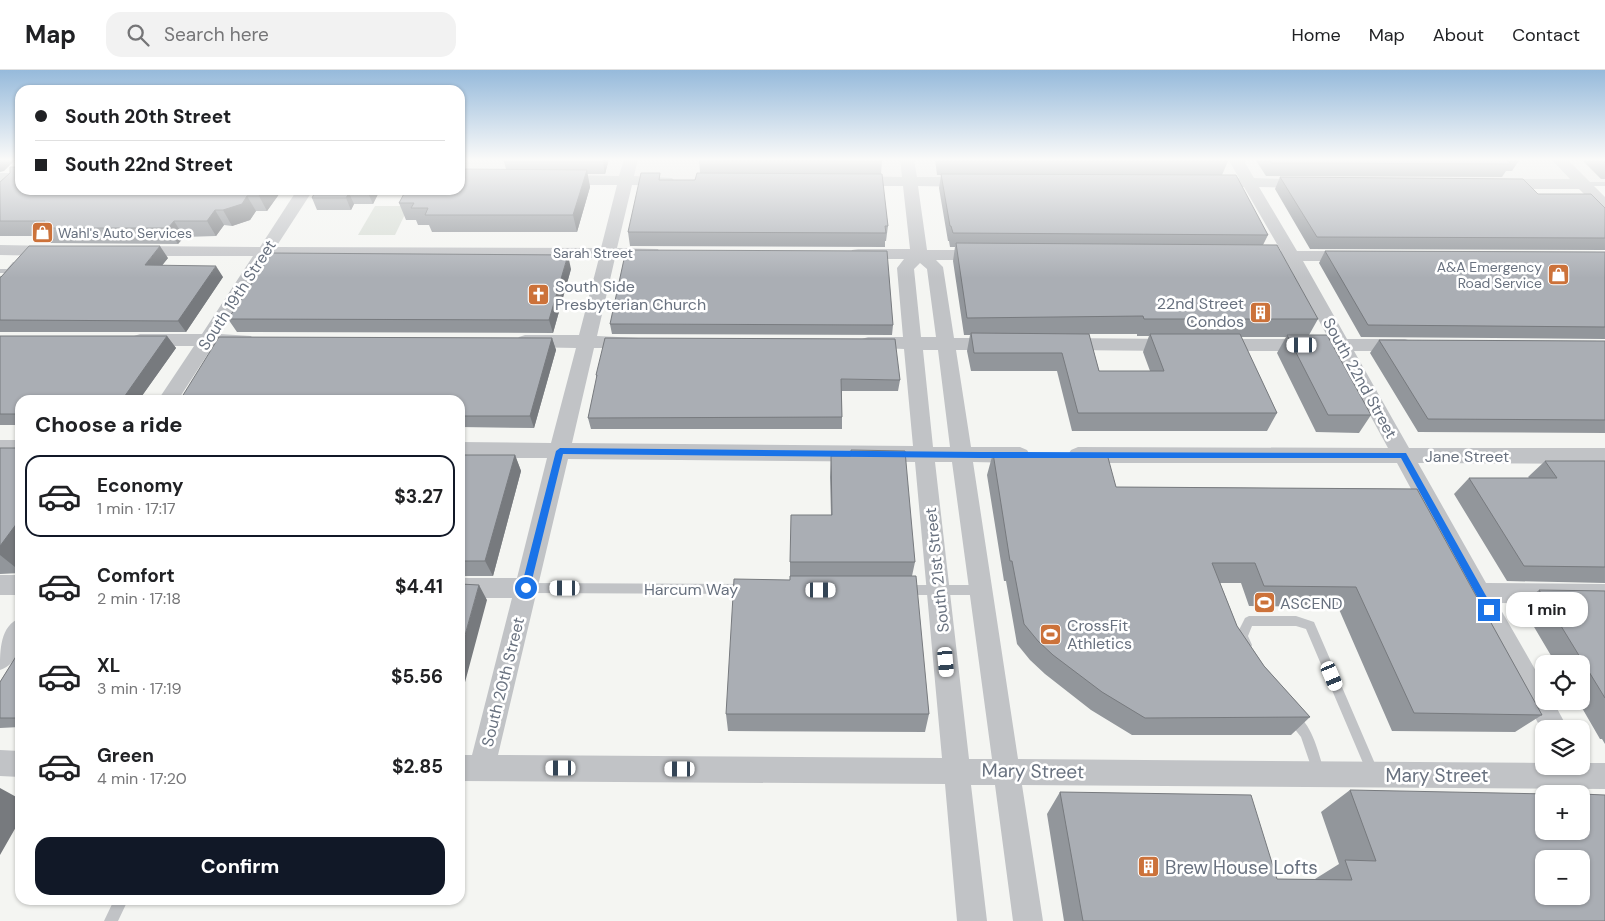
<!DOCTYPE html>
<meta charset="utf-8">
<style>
:root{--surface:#fff;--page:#f2f2f2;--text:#202124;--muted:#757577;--line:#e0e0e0;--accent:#111827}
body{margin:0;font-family:"DM Sans",sans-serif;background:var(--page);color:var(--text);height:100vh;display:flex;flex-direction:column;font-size:19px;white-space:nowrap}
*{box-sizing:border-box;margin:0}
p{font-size:16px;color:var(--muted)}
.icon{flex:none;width:28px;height:28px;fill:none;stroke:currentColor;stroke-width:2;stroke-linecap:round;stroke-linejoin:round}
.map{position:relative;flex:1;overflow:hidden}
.drawer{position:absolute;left:15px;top:325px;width:450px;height:510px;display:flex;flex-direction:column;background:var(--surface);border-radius:15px;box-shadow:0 1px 4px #0004}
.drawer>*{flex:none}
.top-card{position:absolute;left:15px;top:15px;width:450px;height:110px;border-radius:15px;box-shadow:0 1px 4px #0004;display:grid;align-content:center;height:110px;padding:0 20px;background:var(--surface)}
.fabs{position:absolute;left:1535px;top:585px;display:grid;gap:10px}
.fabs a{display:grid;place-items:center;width:55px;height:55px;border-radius:10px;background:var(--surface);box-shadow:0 1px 4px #0004;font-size:25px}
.end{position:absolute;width:22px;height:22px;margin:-11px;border:6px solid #1a73e8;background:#fff;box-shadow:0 0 0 2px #fff}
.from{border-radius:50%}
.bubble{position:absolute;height:35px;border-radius:15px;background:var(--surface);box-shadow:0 1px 4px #0004;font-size:16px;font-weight:700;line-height:35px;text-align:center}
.car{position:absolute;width:15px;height:30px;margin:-15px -8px;border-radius:6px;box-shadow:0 0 4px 1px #0007;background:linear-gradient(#fff 24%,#345 0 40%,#fff 0 76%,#345 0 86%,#fff 0)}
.top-card b{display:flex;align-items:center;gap:18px;height:48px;font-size:19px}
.top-card b+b{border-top:1px solid var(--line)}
.top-card i{width:12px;height:12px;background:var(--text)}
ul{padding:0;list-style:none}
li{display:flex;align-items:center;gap:15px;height:82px;margin:0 10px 8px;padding:0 10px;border:2px solid transparent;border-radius:15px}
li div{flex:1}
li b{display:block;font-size:19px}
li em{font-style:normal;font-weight:700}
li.on{border-color:var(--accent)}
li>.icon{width:45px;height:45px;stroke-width:1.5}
h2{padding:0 20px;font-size:22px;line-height:60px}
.cta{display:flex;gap:10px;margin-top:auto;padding:10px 20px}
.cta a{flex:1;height:58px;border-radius:15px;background:var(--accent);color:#fff;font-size:20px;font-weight:700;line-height:58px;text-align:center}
header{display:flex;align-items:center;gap:30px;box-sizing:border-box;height:70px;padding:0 25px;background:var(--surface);border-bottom:1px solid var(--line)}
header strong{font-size:24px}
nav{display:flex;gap:28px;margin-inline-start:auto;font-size:18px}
.search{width:350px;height:45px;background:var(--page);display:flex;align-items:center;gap:12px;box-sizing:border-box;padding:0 18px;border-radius:15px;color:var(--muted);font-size:19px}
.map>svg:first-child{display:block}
.built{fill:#e5e6e5}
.green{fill:#d5dbd3}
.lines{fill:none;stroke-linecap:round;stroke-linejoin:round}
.lane{fill:#c1c3c6;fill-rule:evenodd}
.street{fill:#c1c3c6;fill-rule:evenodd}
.wall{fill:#92969b;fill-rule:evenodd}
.shaded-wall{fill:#777a7e}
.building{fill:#aaaeb4;stroke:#777a7e;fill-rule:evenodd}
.route{fill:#1a73e8}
.labels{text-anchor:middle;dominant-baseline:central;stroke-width:5;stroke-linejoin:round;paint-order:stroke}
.far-poi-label{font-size:14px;fill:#68717f;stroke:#fff;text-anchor:start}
.far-street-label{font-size:14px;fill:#68717f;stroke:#fff}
.poi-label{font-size:16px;fill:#68717f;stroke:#fff;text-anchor:start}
.street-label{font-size:16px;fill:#68717f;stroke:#fff}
.near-street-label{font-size:19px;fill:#68717f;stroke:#fff}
.near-poi-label{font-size:19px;fill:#68717f;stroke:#fff;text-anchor:start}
</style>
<header>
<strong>Map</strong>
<div class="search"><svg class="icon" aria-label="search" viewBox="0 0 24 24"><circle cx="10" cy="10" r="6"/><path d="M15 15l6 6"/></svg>Search here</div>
<nav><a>Home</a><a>Map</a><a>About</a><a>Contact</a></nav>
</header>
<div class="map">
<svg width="1605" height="851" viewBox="0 0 1605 851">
<rect width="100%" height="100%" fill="#f4f5f2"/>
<path class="built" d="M460 89H1605V114L460 110Z"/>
<path class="green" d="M375 136H409L395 165H358Z"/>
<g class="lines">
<path class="lane" d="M1580 112H1605V116H1583L1579 114Z
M13 192H19L20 194 12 203H0V199H7Z
M526 513 747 514 751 516 752 519 751 522 747 524 526 523 522 521 521 518 522 515Z
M904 515H982L986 517 987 520 986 523 982 525H904L900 523 899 520 900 517Z
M1249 546H1296L1314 552 1379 703 1377 707 1373 709 1369 707 1306 559 1296 556H1252L1248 566 1252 575 1250 579 1246 580 1242 579 1236 566 1245 548Z
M1292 642C1312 650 1319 685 1325 704L1323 708 1319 710 1315 708 1301 667 1286 648 1288 644Z
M114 830H128L118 851H104Z"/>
<path class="street" d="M624 89H638L634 106 672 108 675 111 672 114 667 116 632 115 617 178 658 179 660 183 658 187 652 188H615L597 266 638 268 641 272 638 276 632 278H594L572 373 913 376 904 279 862 277 859 273 862 269 868 267H903L897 198 904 189H858L852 188 850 184 852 180 858 179H910L903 116H855L850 114 847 111 850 108 855 106 902 107 900 89H914L917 107H970L975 109 978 112 975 115 970 117 918 116 927 180H982L988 181 990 185 988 189 982 190H936L943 197 954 268H997L1003 270 1006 274 1003 278 997 280H956L971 377H1020L1027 380 1030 385 1027 390 1020 393 973 392 1018 689 1544 693V696H1581V693H1605V719L1022 715 1043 851H1013L995 715H971L987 851H957L945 714 460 711V685H472L512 528H460V508H517L547 388H460V372L551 373 576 278 525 277 519 275 516 271 519 267 525 265H579L599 188 270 186 220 264 251 266 254 270 251 274 213 276 178 330H158L194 276H140L134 274 131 270 134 266 140 264H202L253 186H135L129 185 127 181 129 177 135 176 260 177 297 120H313L276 177 601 178 617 115H560L555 113 552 110 555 107 560 105 619 106ZM920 193 927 199 936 267H921L914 199ZM923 280H938L950 377H933ZM568 389 915 392 942 688 498 685ZM935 392H952L992 689H969Z
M1228 89H1243L1254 108 1310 110 1313 113 1310 116 1305 118 1259 117 1297 181H1352L1358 182 1360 186 1358 190 1352 191H1303L1347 269H1405L1411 271 1414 275 1411 279 1405 281H1354L1409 378H1605V394L1418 393 1486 513 1605 514V534L1497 533 1544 615V631H1553L1568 659H1544V664L1397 393H1078L1071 390 1068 385 1071 380 1078 377 1388 378 1335 281H1218L1212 279 1209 275 1212 271 1218 269H1329L1286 191 1249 190 1247 186 1249 182 1281 181 1244 117H1210L1205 115 1202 112 1205 109 1239 108Z
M1551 89H1567L1605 127V141L1599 139 1579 119H1500L1495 117 1492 114 1495 111 1500 109H1570Z
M0 103H20V113H0Z
M0 175 55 176 61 177 63 181 61 185 55 186 0 185Z
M1063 268 1175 269 1181 271 1184 275 1181 279 1175 281 1063 280 1057 278 1054 274 1057 270Z
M0 370H20V386H0Z
M0 505H20V525H0Z
M20 548C20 568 23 592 0 600 0 580 0 556 20 548Z
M0 680 20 681V707L0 706Z"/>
</g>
<path class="wall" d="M505 89H609L605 104H587L590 117 577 162H432L429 155H418L416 150H406L399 133 506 99 504 92Z
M699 89 882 91 881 104 888 156 886 171H885V177L630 176 628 162 661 110H695L700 103Z
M935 89H1229L1222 105 1268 165 1263 175 1318 249 1309 265 1371 345 1359 363 1316 362 1277 283 1286 267H1241L1277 343 1267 361H1072L1057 301H971L967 281 970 265H964L953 191 955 177H950L949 171H948L939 118 941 105H937ZM1089 264H1137V266H1149L1143 282 1150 301H1099Z
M1255 89H1520L1512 101H1506L1502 107 1266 106Z
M1581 89H1605V109H1601Z
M1280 107 1538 124 1605 138V180L1310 179 1275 119Z
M0 112 282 120 267 141H256L250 150 232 156 224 155 216 166 184 167 178 174 51 173 45 166H0Z
M316 120H380L373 134H354L351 140H317L312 128Z
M1325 181 1605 182V269L1361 267 1319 193Z
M168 188 162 195 223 207 186 262H0V207Z
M571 199 553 263 237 262 228 249Z
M610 254 893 255 892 265 612 264Z
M0 266H167L176 278 139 330H20V355H0Z
M552 268 556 280 534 358 460 357V330Z
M1379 270 1605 271V363L1418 362 1370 283Z
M596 305 900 310 898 321H842V359H591L588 348 597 309Z
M0 378H20V503L0 504Z
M851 380 915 492 912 506 929 644 925 662 728 661 726 644 790 510V492L831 445 830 407 831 386H851Z
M993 383 1116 417 1417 419 1542 645 1515 662 1392 661 1338 537 1249 536 1241 513H1220L1237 556 1264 596 1310 647 1291 665H1132L1091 640 1045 604 1030 590 1017 574 1006 511H1004L987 405Z
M460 385H515L521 401 493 506H460Z
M1545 391H1605V513L1507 511 1454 424 1469 408H1529L1528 407Z
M1539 520 1605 521V674L1602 669H1600L1578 631H1581V594H1556L1521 535Z
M20 580V657L0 658V612Z
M1350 720 1605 851H1064L1047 744 1060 722 1277 809H1315L1339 794 1321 742Z"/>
<path class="shaded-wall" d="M0 89H16L4 101 0 102Z
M604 89H609L605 104 603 92Z
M587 100 590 117 577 162 573 145Z
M263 120H282L267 141 259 126Z
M369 120H380L373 134 368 123Z
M349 123 354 134 351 140 346 128Z
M247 126 256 141 250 150 232 156 223 140Z
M215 140 224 155 216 166 207 151Z
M174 151 184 167 178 174 168 158Z
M160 176 168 188 153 207 145 195Z
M568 185 571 199 553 263 549 250Z
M216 196 223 207 186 262 178 251Z
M167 266 176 278 139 330H122Z
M552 268 556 280 534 358 530 346Z
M515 385 521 401 493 506 485 491Z
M20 449V501L0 485V476Z
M479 515 487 530 460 631V583Z
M0 718 20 729V750L0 785Z"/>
<path class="building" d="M505 89H604L603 92H504Z
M699 89H881L882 91 699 90Z
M1269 89H1506L1511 94 1271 93Z
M1601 89H1605V93Z
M10 97H20V120H263L259 126H247L242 134 223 140H215L207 151H174L168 158H39L45 151H0V112L10 103Z
M460 99 587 100 573 145H425L428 138H411L414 133H399L406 120H460Z
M641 103H660L659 110H695L697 103 882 104 888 156H885L886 163 628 162Z
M941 104 1236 105 1268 165 953 163 951 156H950Z
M1280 107 1523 109 1538 124H1591L1605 138V168L1317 167Z
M316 120H369L368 123H349L346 128H312Z
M956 173 1277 175 1318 249H1144L1143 246 967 248Z
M29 176H160L145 195 216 196 178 251 0 250V207H1Z
M626 180 887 181 893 255 610 254Z
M1325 181 1605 182V257L1368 255Z
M272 183 568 185 549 250 228 249Z
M971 263 1089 264 1099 301H1164L1150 264H1240L1277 343H1078L1062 283H974Z
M1287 265H1327L1371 345H1328Z
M0 266H167L122 330H20V344H0Z
M219 267 552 268 530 346H460V330H180Z
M605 268 895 269 900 310 841 309 842 347 588 348 597 305H596Z
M1379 270 1605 271V350L1428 349Z
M0 378H20V449L0 476Z
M851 380 905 381 915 492H790L791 445H832L831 386H851Z
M993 383 1107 384 1116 417 1417 419 1542 645 1414 643 1356 517 1264 516 1255 493H1212L1237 556 1264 596 1310 647 1145 648 1102 622 1053 585 1038 571 1024 554 1012 491H1010Z
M460 385H515L485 491H460Z
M1545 391H1605V497L1524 496 1469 408H1557Z
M790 506H916L929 644H726L734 509 790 510Z
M460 514 479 515 460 583Z
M1539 520 1605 521V628Z
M20 580V648H0V612Z
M1350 720 1548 724H1544V761H1581V724L1605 725V851H1083L1060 722 1251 725 1277 809 1352 810 1345 790 1376 791ZM1544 789H1581V826H1544Z"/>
<linearGradient id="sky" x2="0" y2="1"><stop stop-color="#96badb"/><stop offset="0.43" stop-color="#fafaf9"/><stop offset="1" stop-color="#fafaf9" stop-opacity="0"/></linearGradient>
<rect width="1605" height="208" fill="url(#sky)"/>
<path class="route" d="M560 378 980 382 1403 383H1406L1494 540 1489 544 1486 543 1401 388H980L563 384 530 518 526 522 521 518 556 381Z"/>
<defs>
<symbol id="shop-square" viewBox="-11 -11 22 22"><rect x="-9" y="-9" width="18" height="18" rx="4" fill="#cc723a" stroke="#fff"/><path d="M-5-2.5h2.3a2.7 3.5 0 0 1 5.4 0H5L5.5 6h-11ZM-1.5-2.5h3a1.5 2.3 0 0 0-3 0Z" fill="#fff"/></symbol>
<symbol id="church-square" viewBox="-11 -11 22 22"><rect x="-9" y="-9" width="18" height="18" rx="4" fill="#cc723a" stroke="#fff"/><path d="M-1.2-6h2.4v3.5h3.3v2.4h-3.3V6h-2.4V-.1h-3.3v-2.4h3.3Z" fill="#fff"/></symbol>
<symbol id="building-square" viewBox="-11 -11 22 22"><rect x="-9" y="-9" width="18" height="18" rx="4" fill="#cc723a" stroke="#fff"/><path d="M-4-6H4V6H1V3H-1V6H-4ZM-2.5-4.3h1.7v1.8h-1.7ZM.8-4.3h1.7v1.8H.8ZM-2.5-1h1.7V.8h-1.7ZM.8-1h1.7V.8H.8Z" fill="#fff"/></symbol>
<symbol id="stadium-square" viewBox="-11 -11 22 22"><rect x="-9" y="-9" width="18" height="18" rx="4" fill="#cc723a" stroke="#fff"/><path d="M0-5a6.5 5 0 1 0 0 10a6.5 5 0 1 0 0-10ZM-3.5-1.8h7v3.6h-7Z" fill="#fff"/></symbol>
</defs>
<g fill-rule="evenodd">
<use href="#shop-square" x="30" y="150" width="25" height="25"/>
<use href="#shop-square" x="1546" y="192" width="25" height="25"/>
<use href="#church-square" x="526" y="212" width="25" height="25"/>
<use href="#building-square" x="1248" y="230" width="25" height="25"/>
<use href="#stadium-square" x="1252" y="520" width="25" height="25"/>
<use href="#stadium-square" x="1038" y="552" width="25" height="25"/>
<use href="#building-square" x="1136" y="784" width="25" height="25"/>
</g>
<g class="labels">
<g class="far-poi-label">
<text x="58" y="163">Wahl's Auto Services</text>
<text x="1542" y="197" text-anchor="end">A&amp;A Emergency<tspan x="1542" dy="16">Road Service</tspan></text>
</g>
<g class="far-street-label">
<text x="593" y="183">Sarah Street</text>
</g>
<g class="poi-label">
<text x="555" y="216">South Side<tspan x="555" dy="18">Presbyterian Church</tspan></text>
<text x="1244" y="233" text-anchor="end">22nd Street<tspan x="1244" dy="18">Condos</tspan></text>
<text x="1280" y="533">ASCEND</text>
<text x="1067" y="555">CrossFit<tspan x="1067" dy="18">Athletics</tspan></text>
</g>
<g class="street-label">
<text transform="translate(237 225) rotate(-57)">South 19th Street</text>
<text transform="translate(1360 308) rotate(61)">South 22nd Street</text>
<text x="1467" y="386">Jane Street</text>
<text transform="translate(937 500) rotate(-96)">South 21st Street</text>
<text x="691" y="519">Harcum Way</text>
<text transform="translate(503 612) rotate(-76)">South 20th Street</text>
</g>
<g class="near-street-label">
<text transform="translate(1033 701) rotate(1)">Mary Street</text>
<text x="1437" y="705">Mary Street</text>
</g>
<g class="near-poi-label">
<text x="1165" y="797">Brew House Lofts</text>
</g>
</g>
</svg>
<div class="fabs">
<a><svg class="icon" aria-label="locate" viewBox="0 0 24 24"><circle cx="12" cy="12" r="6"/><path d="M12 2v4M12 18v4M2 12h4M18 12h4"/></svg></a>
<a><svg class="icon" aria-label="layers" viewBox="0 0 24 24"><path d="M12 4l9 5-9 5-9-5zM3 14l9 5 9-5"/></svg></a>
<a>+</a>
<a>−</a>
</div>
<i class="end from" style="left:526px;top:518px"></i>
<i class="end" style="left:1489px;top:540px"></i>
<div class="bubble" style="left:1506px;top:522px;width:82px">1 min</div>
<i class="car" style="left:1302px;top:275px;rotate:270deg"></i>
<i class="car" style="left:565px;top:518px;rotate:270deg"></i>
<i class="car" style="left:821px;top:520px;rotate:90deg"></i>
<i class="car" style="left:946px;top:592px;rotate:175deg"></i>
<i class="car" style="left:1332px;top:606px;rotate:157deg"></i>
<i class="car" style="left:561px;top:698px;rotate:270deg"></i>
<i class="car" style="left:680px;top:699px;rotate:270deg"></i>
<div class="top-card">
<b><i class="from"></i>South 20th Street</b>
<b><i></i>South 22nd Street</b>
</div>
<section class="drawer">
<h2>Choose a ride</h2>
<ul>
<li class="on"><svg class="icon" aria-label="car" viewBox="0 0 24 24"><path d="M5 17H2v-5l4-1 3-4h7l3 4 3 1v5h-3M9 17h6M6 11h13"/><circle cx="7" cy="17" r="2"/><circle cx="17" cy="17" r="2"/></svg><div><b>Economy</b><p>1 min · 17:17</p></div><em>$3.27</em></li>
<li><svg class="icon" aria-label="car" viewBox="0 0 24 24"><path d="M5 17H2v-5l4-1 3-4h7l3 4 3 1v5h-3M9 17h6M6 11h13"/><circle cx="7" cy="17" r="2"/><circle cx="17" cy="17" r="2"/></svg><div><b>Comfort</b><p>2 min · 17:18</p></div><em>$4.41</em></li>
<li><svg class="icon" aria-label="car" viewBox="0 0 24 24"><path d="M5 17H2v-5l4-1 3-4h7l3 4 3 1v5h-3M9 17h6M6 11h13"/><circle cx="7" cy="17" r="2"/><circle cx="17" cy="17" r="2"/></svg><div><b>XL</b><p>3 min · 17:19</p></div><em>$5.56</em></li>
<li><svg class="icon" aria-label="car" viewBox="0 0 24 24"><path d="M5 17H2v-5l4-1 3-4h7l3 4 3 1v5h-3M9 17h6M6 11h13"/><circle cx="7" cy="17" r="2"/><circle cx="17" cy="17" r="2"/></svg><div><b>Green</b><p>4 min · 17:20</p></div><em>$2.85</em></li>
</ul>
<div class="cta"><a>Confirm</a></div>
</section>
</div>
